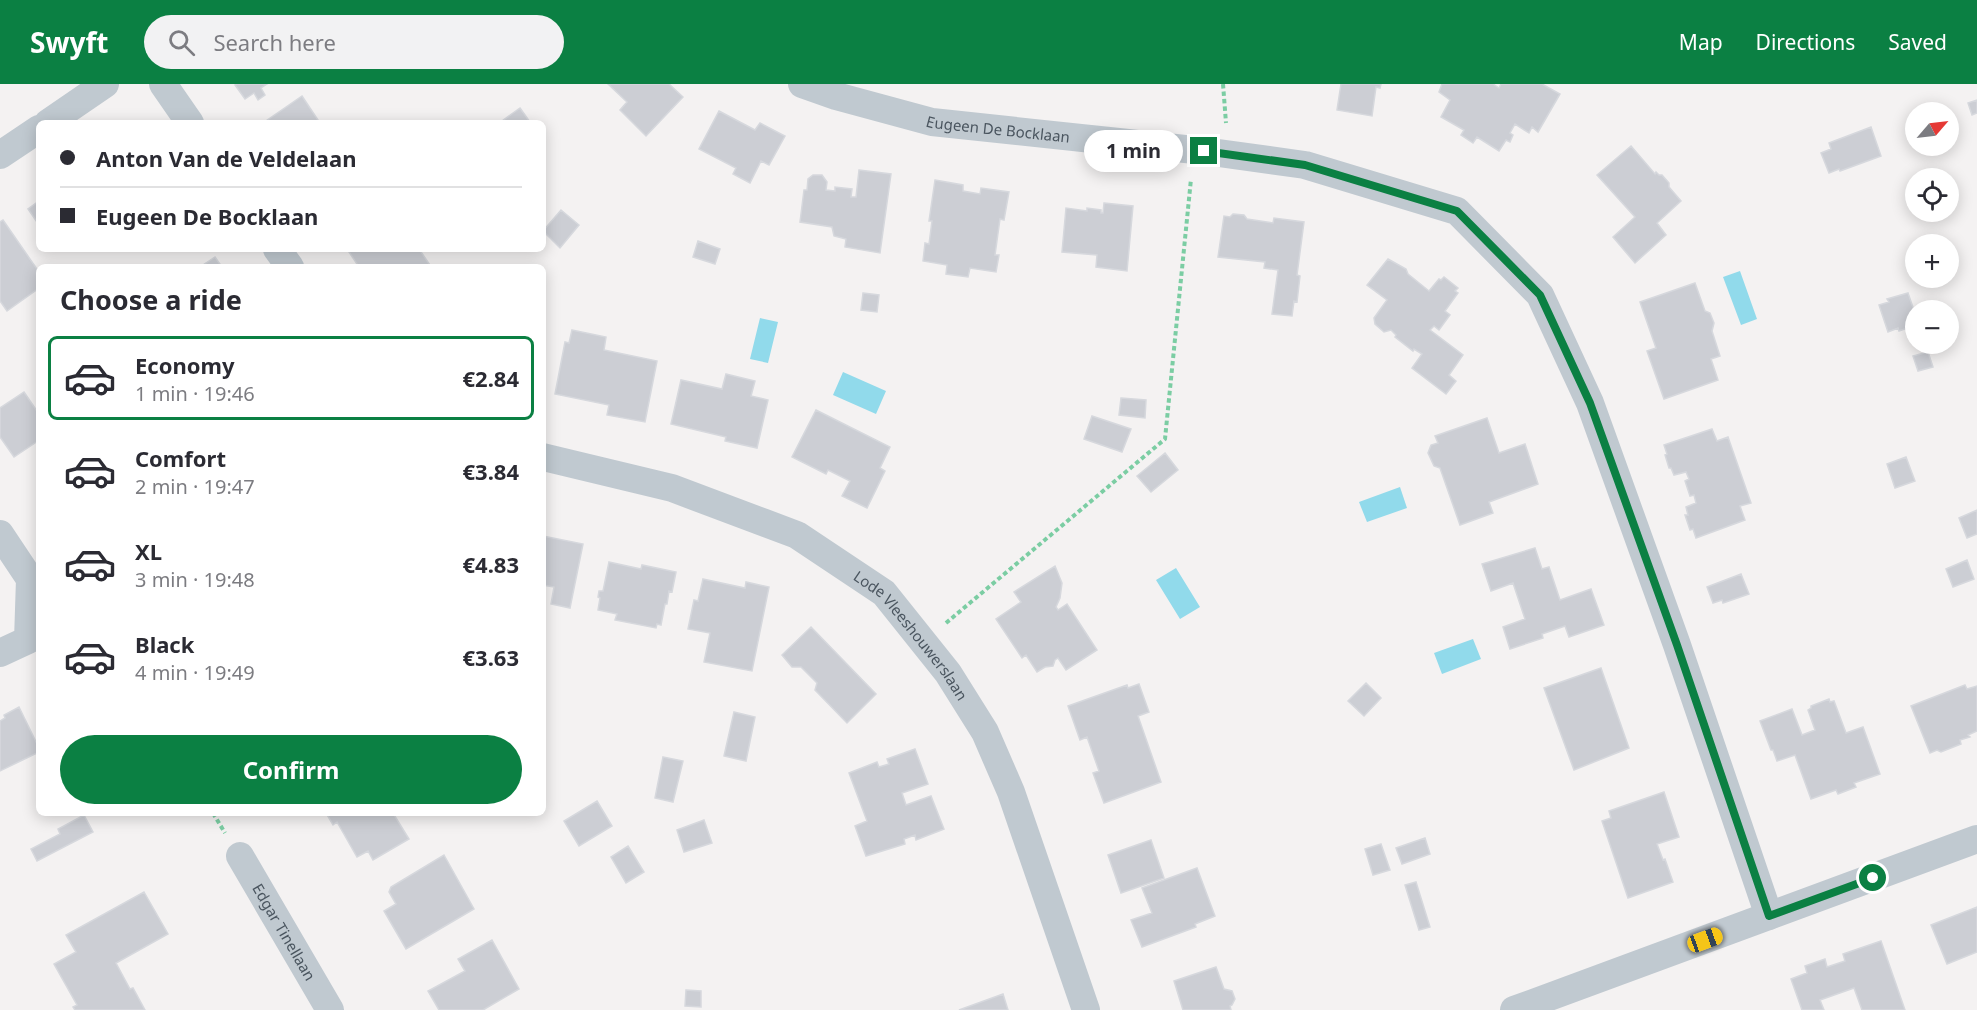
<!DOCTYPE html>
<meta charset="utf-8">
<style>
:root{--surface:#fff;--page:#f2f2f3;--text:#2b2b33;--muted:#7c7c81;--line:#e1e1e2;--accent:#0b8043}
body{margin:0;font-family:"Noto Sans",sans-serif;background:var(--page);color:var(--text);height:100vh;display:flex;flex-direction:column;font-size:22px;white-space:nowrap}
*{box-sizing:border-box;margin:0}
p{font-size:20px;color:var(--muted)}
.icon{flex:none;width:33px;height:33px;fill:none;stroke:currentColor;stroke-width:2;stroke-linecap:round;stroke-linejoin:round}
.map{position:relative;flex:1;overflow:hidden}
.sheet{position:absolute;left:36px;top:180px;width:510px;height:552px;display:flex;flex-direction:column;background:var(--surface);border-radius:9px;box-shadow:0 3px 15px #0003}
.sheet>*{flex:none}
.banner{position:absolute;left:36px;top:36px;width:510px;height:132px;border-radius:9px;box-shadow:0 3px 15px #0003;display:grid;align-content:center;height:132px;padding:0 24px;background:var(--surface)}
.needle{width:39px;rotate:62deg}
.buttons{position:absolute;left:1905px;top:18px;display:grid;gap:12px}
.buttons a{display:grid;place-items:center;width:54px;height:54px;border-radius:50%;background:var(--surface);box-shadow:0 3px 15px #0003;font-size:30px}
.end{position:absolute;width:27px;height:27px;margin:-14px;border:8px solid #0b8043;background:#fff;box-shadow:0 0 0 3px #fff}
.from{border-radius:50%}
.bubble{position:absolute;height:42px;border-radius:21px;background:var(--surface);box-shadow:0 3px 15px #0003;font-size:20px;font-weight:700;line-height:42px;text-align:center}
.car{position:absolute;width:18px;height:36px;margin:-18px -9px;border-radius:8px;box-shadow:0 0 4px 2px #0007;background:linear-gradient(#f5c518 24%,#345 0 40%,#f5c518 0 76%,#345 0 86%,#f5c518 0)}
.banner b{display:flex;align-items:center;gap:21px;height:57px;font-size:22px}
.banner b+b{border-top:2px solid var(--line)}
.banner i{width:15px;height:15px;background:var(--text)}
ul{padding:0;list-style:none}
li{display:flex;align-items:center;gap:18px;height:84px;margin:0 12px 9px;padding:0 12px;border:3px solid transparent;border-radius:9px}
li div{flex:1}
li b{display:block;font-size:22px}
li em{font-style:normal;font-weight:700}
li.on{border-color:var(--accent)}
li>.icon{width:54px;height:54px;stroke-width:1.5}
h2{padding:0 24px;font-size:27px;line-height:72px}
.primary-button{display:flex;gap:12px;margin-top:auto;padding:12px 24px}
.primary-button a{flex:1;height:69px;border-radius:36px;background:var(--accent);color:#fff;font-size:24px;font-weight:700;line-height:69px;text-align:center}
header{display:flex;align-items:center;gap:36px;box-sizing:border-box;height:84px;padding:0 30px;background:var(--accent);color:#fff}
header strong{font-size:28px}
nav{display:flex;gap:33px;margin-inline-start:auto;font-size:21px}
.search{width:420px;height:54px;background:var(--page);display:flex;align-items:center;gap:15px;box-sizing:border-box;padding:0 21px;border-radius:33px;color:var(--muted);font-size:22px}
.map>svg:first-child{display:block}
.water{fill:#91daeb}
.building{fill:#ccced4;stroke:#d6d8dd;stroke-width:1.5}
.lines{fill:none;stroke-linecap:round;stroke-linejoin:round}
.path{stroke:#7bcda3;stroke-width:4;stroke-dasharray:4.5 3;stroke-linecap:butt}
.street{stroke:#c0c9d0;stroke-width:28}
.route{stroke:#0b8043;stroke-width:8}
.labels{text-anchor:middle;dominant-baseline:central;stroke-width:6;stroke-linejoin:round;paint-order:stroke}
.street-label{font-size:15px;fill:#4a555f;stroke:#fff}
</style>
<header>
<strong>Swyft</strong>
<div class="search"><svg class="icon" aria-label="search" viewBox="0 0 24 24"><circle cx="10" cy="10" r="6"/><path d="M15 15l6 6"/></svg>Search here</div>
<nav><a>Map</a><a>Directions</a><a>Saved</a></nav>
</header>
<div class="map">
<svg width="1977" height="926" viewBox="0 0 1977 926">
<rect width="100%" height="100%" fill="#f4f2f2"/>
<path class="water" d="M1740 187 1757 235 1741 241 1723 193Z
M760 234 778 238 768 279 750 275Z
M843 288 886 307 876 330 833 311Z
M1400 403 1407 424 1367 438 1359 418Z
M1176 484 1200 523 1180 535 1156 496Z
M1473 555 1481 575 1442 590 1434 569Z"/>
<path class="building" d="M237 0H267L261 4 265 11 258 16 254 9 245 15 235 1Z
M608 0H669L683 13 646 52 620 26 627 18Z
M1341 0H1381L1380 4 1376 3 1372 32 1337 26Z
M1442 0H1493L1499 4 1501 0H1542L1560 10 1538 48 1532 43 1529 49 1515 40 1510 49 1513 51 1510 58 1506 56 1499 67 1477 53 1473 59 1461 51 1464 46 1441 33 1450 16 1439 8Z
M302 12 320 39H263Z
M1977 16V29L1972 31 1968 19Z
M520 24 530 38 503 39 502 37Z
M719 27 755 46 760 39 785 52 769 81 761 77 750 99 733 90 736 84 699 65Z
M1871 43 1881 72 1840 87 1839 85 1829 89 1821 69 1831 65 1829 59Z
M1631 62 1655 90 1656 88 1659 91H1662L1669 99V103L1681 117 1657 139 1666 151 1635 179 1613 153 1635 133 1597 91Z
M859 86 891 90 880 169 845 163 846 155 834 152 832 143 800 138 804 106H807L808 95 813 91H822L827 98 826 106 835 107V103L852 105 851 113H856Z
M935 96 963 101V107L980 110 981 104 1009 108 1004 136 1000 135 995 171H999L996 188 970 184 968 193 946 190 947 181 923 177 925 159 929 160 932 137H929Z
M39 117V141L28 125Z
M1104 119 1133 122 1127 187 1096 183 1097 171 1062 168 1066 124 1087 127V124L1101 126V129H1103Z
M561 126 579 141 560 164 543 147Z
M1233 130 1244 131 1247 135 1273 139 1274 134 1304 138 1297 191 1300 192 1297 218 1294 217 1292 232 1272 230 1278 186 1264 184 1265 178 1218 173 1224 132 1230 133Z
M3 136 39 188V204L7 227 0 217V138Z
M698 157 720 165 715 180 693 173Z
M347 165H400L401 167 404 165H419L430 181 427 183H359Z
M215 173 222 183H200Z
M1388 175 1406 185 1408 190 1429 207 1439 195 1441 196 1444 193 1458 204 1455 207 1458 209 1445 227 1450 231 1439 246 1434 242 1430 246 1463 271 1449 291 1456 297 1446 310 1412 284 1422 270 1414 265 1413 267 1395 253 1396 251 1391 246 1384 248 1375 240 1374 234 1387 216 1367 201Z
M1695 199 1705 227 1710 229 1714 239 1712 247 1720 272 1711 275 1718 296 1664 315 1647 267 1656 264 1640 218Z
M863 209 879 211 877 228 861 226Z
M1908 209 1916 232V241L1899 247 1898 244 1888 248 1879 221 1889 218 1887 215Z
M572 246 606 253 604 266 657 277 645 338 607 331 609 321 555 310 565 258 569 259Z
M1928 268 1933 283 1918 287 1913 272Z
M726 290 755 297 751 312 768 316 757 364 725 357 726 353 671 340 681 296 722 305Z
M24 308 39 330V359L38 357 14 373 0 353V324Z
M1121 314 1146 316 1145 334 1119 331Z
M816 326 890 363 880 384 885 387 867 424 842 412 850 397 828 386 826 390 792 373Z
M1092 332 1131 345 1122 368 1084 355Z
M1487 334 1499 369 1525 360 1538 400 1489 418 1493 429 1460 441 1440 384 1434 382 1428 369 1431 361 1438 359 1435 352Z
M1712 345 1717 357 1728 353 1751 419 1740 422 1745 436 1696 454 1693 445 1690 446 1685 431H1688L1686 423 1696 419 1694 411 1690 412 1685 397 1689 395 1686 388 1674 391 1671 384H1669L1665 371 1667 370 1664 361Z
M1165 369 1178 386 1151 408 1137 392Z
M1906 373 1915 397 1895 404 1887 380Z
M1977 426V450L1967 454 1959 434Z
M543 452 583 460 570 524 551 520 554 503 543 501Z
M1535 464 1542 485 1549 483 1560 516 1591 505 1604 541 1569 553 1565 542 1542 550 1543 554 1510 565 1503 543 1525 535 1513 499 1491 507 1482 480Z
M1967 476 1974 495 1953 503 1946 485Z
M609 478 641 485 642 481 676 488 672 508 669 507 667 520H665L661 541 657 540 656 544 615 536 617 530 598 526 600 514 598 513 599 507H603Z
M1055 482 1062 499 1060 514 1056 523 1058 526 1067 520 1097 566 1066 586 1058 574 1055 576 1053 582 1045 583 1037 588 1026 571 1022 574 996 535 1021 518 1014 508Z
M1741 490 1749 510 1723 519 1722 516 1713 519 1707 503Z
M703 495 745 504 746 498 769 503 752 587 704 578 710 549 688 545 694 516 698 517Z
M811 543 876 610 847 639 815 606 817 599 801 583H792L782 571Z
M1601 584 1629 664 1574 686 1544 604Z
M1366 599 1381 614 1364 632 1348 617Z
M1139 600 1149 628 1138 632 1161 698 1104 719 1093 689 1099 687 1087 653 1080 656 1068 622 1127 601 1128 604Z
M1965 601 1967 605 1977 602V647L1968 651 1970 653 1960 656 1961 660 1941 668 1937 666 1930 669 1911 622Z
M1829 615 1830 618 1834 617 1846 649 1863 643 1880 690 1854 699 1856 703 1838 710 1836 706 1811 715 1795 671 1777 677 1773 666H1771L1760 637 1792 625 1802 651 1815 646 1808 626 1811 624V622Z
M19 623 39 664V668L0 687V637L5 634 4 631Z
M734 628 755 633 746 677 724 672Z
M915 665 928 700 902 709 906 721 931 712 944 745 916 756 915 751 904 755 905 760 866 772 855 742 867 737 849 689 877 678 879 683 889 680 887 675Z
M663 673 683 677 673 718 655 714Z
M1664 708 1679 753 1657 760 1663 776 1665 775 1673 798 1628 814 1602 737 1611 734 1609 727Z
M597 717 612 742 579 762 564 737Z
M326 729H393L409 755 373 776 368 767 357 773 337 738 333 741Z
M84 731 93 748 37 777 31 765 60 750 58 745Z
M704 736 712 759 684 768 677 746Z
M1425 754 1430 770 1402 780 1396 764Z
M1151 756 1164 794 1121 809 1108 771Z
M1381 760 1390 786 1373 791 1365 765Z
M628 762 644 788 626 799 611 773Z
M444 771 474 825 406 865 384 827 396 820 389 808 391 803Z
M1197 784 1215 832 1195 840 1196 843 1142 863 1131 836 1152 829 1142 804Z
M1416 798 1430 843 1419 846 1405 801Z
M144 808 168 850 116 879 130 905 133 904 145 926H75L73 923 77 921 54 880 76 868 66 851Z
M1977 823V868L1947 880 1931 841Z
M492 856 519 905 483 926H439L428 907 465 887 458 875Z
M1881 857 1905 926H1862L1854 904 1820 916 1824 926H1802L1791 895 1807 889 1805 882 1825 875 1827 883 1845 877 1843 870Z
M1216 883 1224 905 1232 907 1235 915 1232 921 1230 922 1231 926H1183L1174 897Z
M686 906 701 907V923L685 922Z
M1003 910 1008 926H959Z"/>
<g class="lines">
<path class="path" d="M1223 0 1226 39
M946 539 1165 355 1191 95
M213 729 225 749"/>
<g class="street">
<path d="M163 0 190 39"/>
<path id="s1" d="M802 0 836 12 932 38 1204 67 1305 81 1457 127 1540 211 1590 319 1677 561 1769 832"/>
<path d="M48 39 105 0"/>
<path d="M0 71 39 45"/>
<path d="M277 165 290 183"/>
<path id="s2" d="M543 373 672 404 797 451 884 509 948 589 985 648 1011 708 1086 926"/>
<path d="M0 450 30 495 28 556 0 569"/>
<path id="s3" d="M240 772 330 926"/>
<path d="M1514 926 1977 755"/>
</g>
</g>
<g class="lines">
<path class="route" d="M1204 67 1305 81 1457 127 1540 211 1590 319 1677 561 1769 832 1873 794"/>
</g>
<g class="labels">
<g class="street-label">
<text stroke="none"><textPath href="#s1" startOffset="202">Eugeen De Bocklaan</textPath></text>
<text stroke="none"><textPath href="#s2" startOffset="420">Lode Vleeshouwerslaan</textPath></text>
<text stroke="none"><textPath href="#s3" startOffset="88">Edgar Tinellaan</textPath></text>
</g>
</g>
</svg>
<div class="buttons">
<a><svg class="needle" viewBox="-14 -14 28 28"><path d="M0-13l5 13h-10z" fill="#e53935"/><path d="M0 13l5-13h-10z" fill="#7c7c81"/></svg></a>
<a><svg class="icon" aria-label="locate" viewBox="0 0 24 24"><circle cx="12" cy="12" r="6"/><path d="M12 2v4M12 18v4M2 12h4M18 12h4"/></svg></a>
<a>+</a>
<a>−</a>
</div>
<i class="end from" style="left:1873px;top:794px"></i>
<i class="end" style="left:1204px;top:67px"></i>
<div class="bubble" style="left:1084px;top:46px;width:99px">1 min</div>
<i class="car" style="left:1705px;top:856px;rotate:70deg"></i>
<div class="banner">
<b><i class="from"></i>Anton Van de Veldelaan</b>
<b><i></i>Eugeen De Bocklaan</b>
</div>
<section class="sheet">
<h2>Choose a ride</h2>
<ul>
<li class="on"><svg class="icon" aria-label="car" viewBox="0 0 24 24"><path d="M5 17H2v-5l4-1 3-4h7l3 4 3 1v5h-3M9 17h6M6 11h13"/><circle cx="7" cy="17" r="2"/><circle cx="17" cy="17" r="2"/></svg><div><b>Economy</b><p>1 min · 19:46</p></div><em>€2.84</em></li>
<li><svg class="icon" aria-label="car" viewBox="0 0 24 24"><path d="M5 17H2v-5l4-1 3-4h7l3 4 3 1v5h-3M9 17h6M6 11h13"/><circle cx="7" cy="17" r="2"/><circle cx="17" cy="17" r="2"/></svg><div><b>Comfort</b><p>2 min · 19:47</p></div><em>€3.84</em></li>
<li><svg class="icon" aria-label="car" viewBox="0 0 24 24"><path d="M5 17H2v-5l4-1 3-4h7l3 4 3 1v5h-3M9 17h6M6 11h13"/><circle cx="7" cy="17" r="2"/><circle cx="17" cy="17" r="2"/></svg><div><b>XL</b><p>3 min · 19:48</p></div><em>€4.83</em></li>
<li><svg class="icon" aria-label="car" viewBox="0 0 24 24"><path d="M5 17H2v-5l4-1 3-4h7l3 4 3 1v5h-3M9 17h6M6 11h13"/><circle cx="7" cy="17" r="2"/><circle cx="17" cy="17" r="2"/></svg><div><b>Black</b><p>4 min · 19:49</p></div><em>€3.63</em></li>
</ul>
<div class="primary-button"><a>Confirm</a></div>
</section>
</div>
